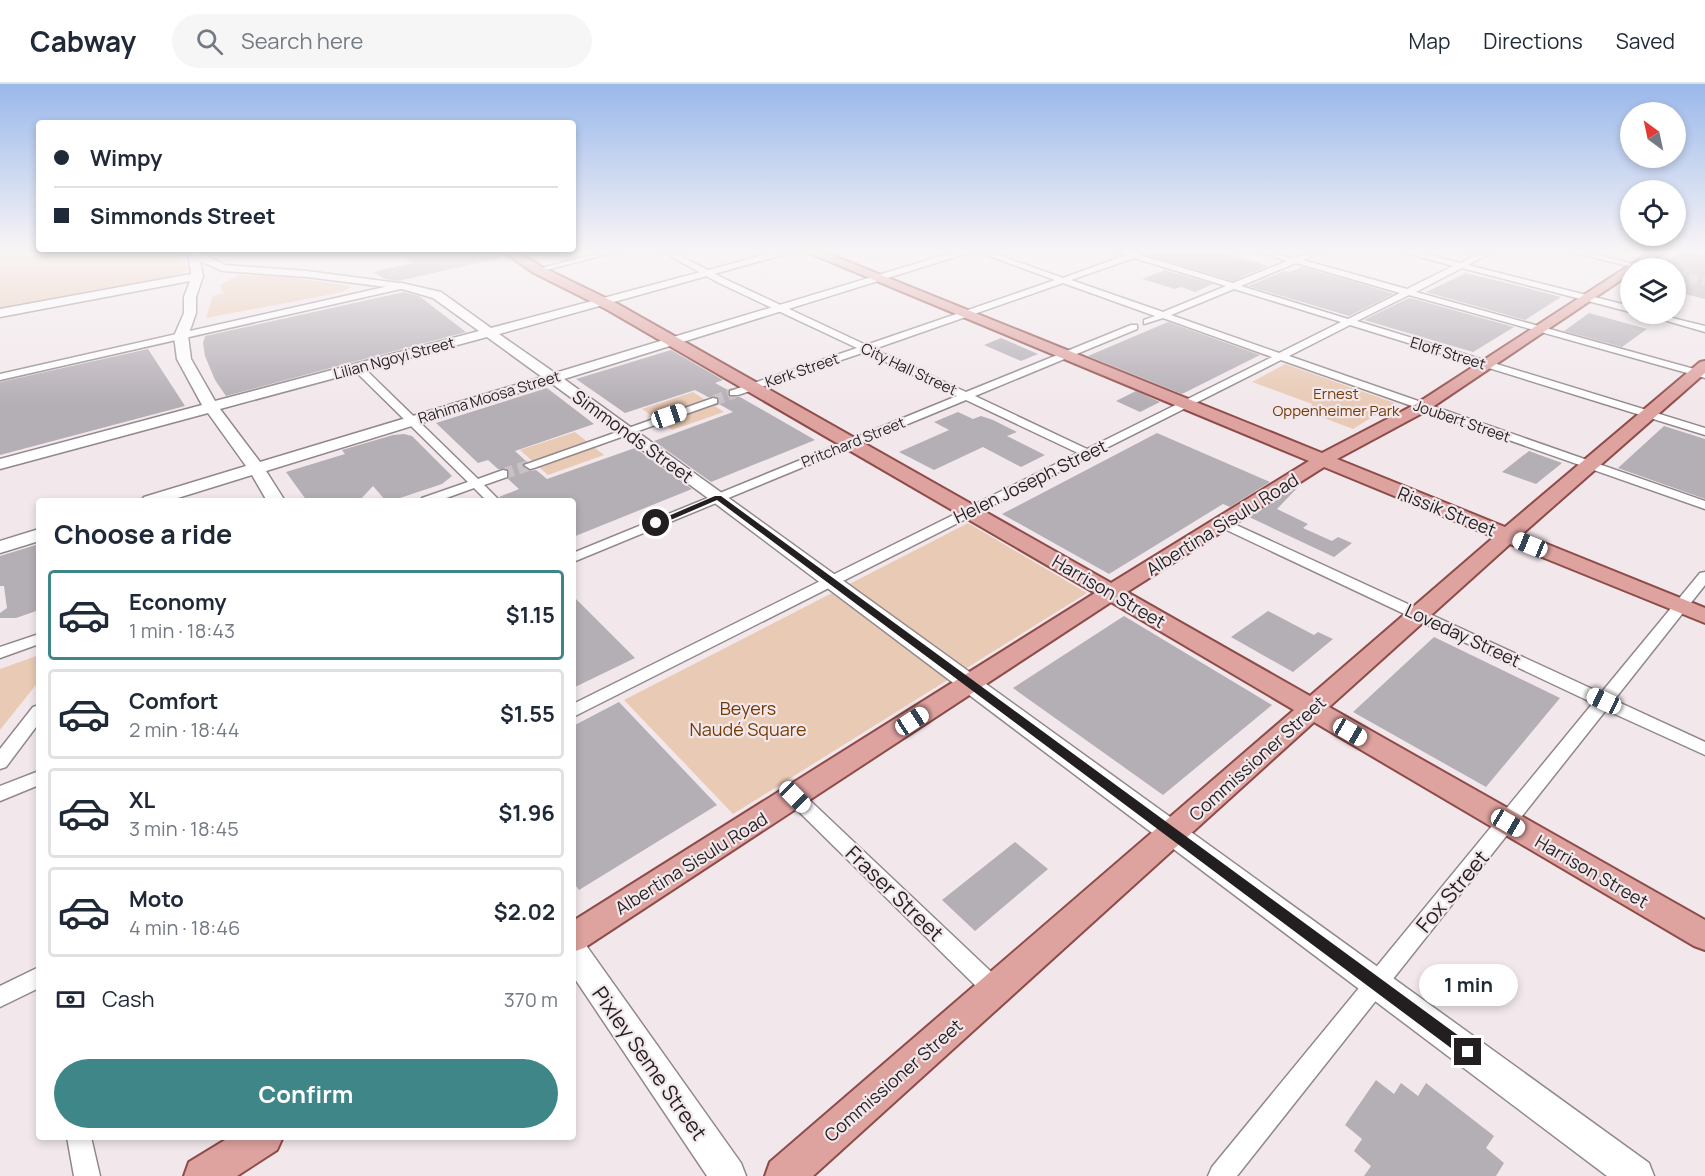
<!DOCTYPE html>
<meta charset="utf-8">
<style>
:root{--surface:#fff;--page:#f6f6f7;--text:#1f2937;--muted:#747a83;--line:#e0e1e3;--accent:#3e8688}
body{margin:0;font-family:Manrope,sans-serif;background:var(--page);color:var(--text);height:100vh;display:flex;flex-direction:column;font-size:22px;white-space:nowrap}
*{box-sizing:border-box;margin:0}
p{font-size:20px;color:var(--muted)}
.icon{flex:none;width:33px;height:33px;fill:none;stroke:currentColor;stroke-width:2;stroke-linecap:round;stroke-linejoin:round}
.map{position:relative;flex:1;overflow:hidden}
.drawer{position:absolute;left:36px;top:414px;width:540px;height:642px;display:flex;flex-direction:column;background:var(--surface);border-radius:6px;box-shadow:0 3px 9px #0003}
.drawer>*{flex:none}
.banner{position:absolute;left:36px;top:36px;width:540px;height:132px;border-radius:6px;box-shadow:0 3px 9px #0003;display:grid;align-content:center;height:132px;padding:0 18px;background:var(--surface)}
.needle{width:39px;rotate:327deg}
.tools{position:absolute;left:1620px;top:18px;display:grid;gap:12px}
.tools a{display:grid;place-items:center;width:66px;height:66px;border-radius:50%;background:var(--surface);box-shadow:0 3px 9px #0003;font-size:30px}
.end{position:absolute;width:27px;height:27px;margin:-14px;border:8px solid #231f20;background:#fff;box-shadow:0 0 0 3px #fff}
.from{border-radius:50%}
.bubble{position:absolute;height:42px;border-radius:21px;background:var(--surface);box-shadow:0 3px 9px #0003;font-size:20px;font-weight:700;line-height:42px;text-align:center}
.car{position:absolute;width:18px;height:36px;margin:-18px -9px;border-radius:8px;box-shadow:0 0 4px 2px #0007;background:linear-gradient(#fff 24%,#345 0 40%,#fff 0 76%,#345 0 86%,#fff 0)}
.banner b{display:flex;align-items:center;gap:21px;height:57px;font-size:22px}
.banner b+b{border-top:2px solid var(--line)}
.banner i{width:15px;height:15px;background:var(--text)}
ul{padding:0;list-style:none}
li{display:flex;align-items:center;gap:18px;height:90px;margin:0 12px 9px;padding:0 6px;border:3px solid var(--line);border-radius:6px}
li div{flex:1}
li b{display:block;font-size:22px}
li em{font-style:normal;font-weight:700}
li.on{border-color:var(--accent)}
li>.icon{width:54px;height:54px;stroke-width:1.5}
h2{padding:0 18px;font-size:27px;line-height:72px}
.pay{display:flex;align-items:center;gap:15px;height:66px;padding:0 18px;font-size:22px}
.pay p{margin-inline-start:auto}
.action{display:flex;gap:12px;margin-top:auto;padding:12px 18px}
.action a{flex:1;height:69px;border-radius:36px;background:var(--accent);color:#fff;font-size:24px;font-weight:700;line-height:69px;text-align:center}
header{display:flex;align-items:center;gap:36px;box-sizing:border-box;height:84px;padding:0 30px;background:var(--surface);border-bottom:2px solid var(--line)}
header strong{font-size:28px}
nav{display:flex;gap:33px;margin-inline-start:auto;font-size:21px}
.search{width:420px;height:54px;background:var(--page);display:flex;align-items:center;gap:15px;box-sizing:border-box;padding:0 21px;border-radius:33px;color:var(--muted);font-size:22px}
.map>svg:first-child{display:block}
.green{fill:#e9cab5}
.building{fill:#b4aeb5}
.lines{fill:none;stroke-linecap:round;stroke-linejoin:round}
.street-tunnel-far1{stroke:#c9c0c3;stroke-width:9;stroke-dasharray:9 4.5;stroke-linecap:butt}
.street-tunnel{stroke:#c9c0c3;stroke-width:11;stroke-dasharray:11 5;stroke-linecap:butt}
.street-casing{stroke:#92888c;stroke-width:3}
.secondary-casing{stroke:#92888c;stroke-width:3}
.primary-casing{stroke:#8e4c49;stroke-width:4}
.street{fill:#fff;fill-rule:evenodd}
.secondary{fill:#fff;fill-rule:evenodd}
.primary{fill:#dea29f;fill-rule:evenodd}
.route{fill:#231f20}
.labels{text-anchor:middle;dominant-baseline:central;stroke-width:4.5;stroke-linejoin:round;paint-order:stroke}
.far-street-label{font-size:15px;fill:#231f20;stroke:#f2e8ec}
.far-park-label{font-size:15px;fill:#753b05;stroke:#f2e8ec}
.street-label{font-size:18px;fill:#231f20;stroke:#f2e8ec}
.park-label{font-size:18px;fill:#753b05;stroke:#f2e8ec}
.near-street-label{font-size:21px;fill:#231f20;stroke:#f2e8ec}
</style>
<header>
<strong>Cabway</strong>
<div class="search"><svg class="icon" aria-label="search" viewBox="0 0 24 24"><circle cx="10" cy="10" r="6"/><path d="M15 15l6 6"/></svg>Search here</div>
<nav><a>Map</a><a>Directions</a><a>Saved</a></nav>
</header>
<div class="map">
<svg width="1705" height="1092" viewBox="0 0 1705 1092">
<rect width="100%" height="100%" fill="#f2e8ec"/>
<path class="green" d="M0 168H177L189 185 175 193 0 224Z
M240 191 288 193 350 202 347 206 333 210 206 234 213 212 223 209 220 201Z
M1285 280 1395 319 1353 345 1308 328 1312 320 1252 298Z
M693 308 724 328 672 346 642 325Z
M575 348 604 371 548 391 520 366Z
M968 439 1087 509 733 730 624 616Z
M39 571V597L0 646V585Z"/>
<path class="building" d="M398 168H499L500 174 398 197 385 195 373 188 413 179Z
M1150 168H1220L1268 182 1233 197 1150 172Z
M1681 168 1705 170V215L1676 208V184H1656Z
M1302 183 1355 198 1394 210 1349 232 1248 202 1284 187 1290 188Z
M1165 186 1213 200 1195 208 1181 203 1175 205 1142 195Z
M1466 189 1515 201 1561 213 1525 236 1426 208Z
M404 208 419 212 466 248 226 312 215 296 205 272 203 259 205 252Z
M1409 214 1414 215 1514 243 1473 268 1364 236Z
M1589 229 1647 245 1622 263 1564 247Z
M1168 238 1260 271 1182 310 1088 272Z
M1001 254 1038 270 1021 277 984 261Z
M148 265 185 322 0 371V298Z
M671 266 723 296 715 299 728 306V313H740L815 356 711 398 654 357 733 328 719 320V314L708 313 695 306 625 329 576 295Z
M547 304 594 340 515 367 527 378 522 380 523 383 529 387 536 386 547 395 635 364 692 405 573 453V417H502L499 413 519 405 508 395 509 386 498 385 488 376 478 379 436 339Z
M1136 307 1160 318 1140 328 1116 317Z
M958 328 973 335 981 332 993 336 1017 348 1007 352 1045 371 1021 383 983 363 934 386 899 368 949 346 934 338Z
M1664 342 1705 355V415L1618 384Z
M1157 349 1270 398 1230 423 1223 420 1109 490 1002 430Z
M404 350 412 352 452 392 442 400 391 417H386L373 402 359 417H307L286 388 345 370 342 366 393 351Z
M1529 367 1562 379 1536 400 1502 388Z
M1300 401 1277 425 1308 440 1303 444 1332 457 1338 453 1352 459 1334 473 1249 433Z
M39 460V526L16 534H0V529L7 524 4 502H0V472Z
M573 512 635 574 573 604Z
M1268 527 1314 551 1318 548 1333 555 1293 588 1231 553Z
M1124 532 1272 621 1163 711 1013 604Z
M1434 553 1560 614 1486 703 1353 628Z
M619 618 717 721 579 806 573 798V642Z
M1015 758 1048 785 975 847 942 816Z
M1376 996 1394 1010 1401 999 1418 1012 1426 999 1494 1052 1486 1064 1504 1079 1496 1092H1364L1371 1082 1354 1067 1362 1055 1345 1041Z"/>
<g class="lines">
<path class="street-tunnel-far1" d="M1676 191 1705 198"/>
<path class="street-tunnel" d="M713 317 734 309
M503 390 530 381"/>
<defs>
<path id="street" d="M602 168H616L538 188 534 186Z
M663 168H673L725 195 866 261 1055 196 978 168H990L1063 194 1126 171 1119 168H1139L1140 171 1233 199 1287 177 1260 168C1271 168 1286 175 1295 174 1304 173 1310 168 1320 168L1303 176 1407 205 1453 182 1403 168H1417L1460 179 1482 168H1492L1468 181 1630 222V228L1462 184 1416 208 1705 288V294L1409 211 1357 237 1705 344V351L1350 241 1289 272 1705 417V425L1281 276 573 633V620L1078 369 966 316 573 478V469L957 312 865 268 738 311H730V307L857 264 719 199ZM1134 174 1226 202 1163 228 1071 196ZM1296 179 1400 209 1348 235 1241 202ZM1063 199 1155 232 1144 236V240L1163 234 1272 273 1087 365 975 312 1137 245V241H1131L966 308 874 265ZM1234 205 1341 238 1279 269 1171 231Z
M1570 168H1585L1649 184H1637Z
M402 199 405 200V204L0 296V290Z
M1643 230H1656L1705 242V248Z
M354 282H362L478 395 503 386 507 387V393L484 401 500 417H487L474 404 438 417H420L422 414 468 398 354 286Z
M713 314 717 315V319L534 384 530 385 524 381Z
M1221 434 1601 609 1700 489 1705 488V501L1614 616 1705 658V671L1606 626 1237 1092H1208L1212 1083 1593 619 1216 441 1215 438Z
M39 550V560L0 574V563Z
M39 621V639L6 683 0 685V665L33 623Z
M39 687V701L0 717V702Z
M795 706 801 708 1003 899 1006 906 1003 913 995 916 987 913 789 718 786 713 789 708Z
M39 883V904L0 923V902Z
M67 1053H91L100 1092H74Z"/>
<path id="secondary" d="M188 168H199L225 181 307 187 406 200 441 208 491 244 775 168H793L499 250 555 289 954 168H971L564 295 1649 1079 1654 1092H1607L712 417 551 299 266 387 285 417H267L252 391 168 417H141L144 413 246 382 208 329 0 385V375L202 321 177 275 174 252 184 229V213L190 197 0 233V225L191 190ZM200 177 223 187 307 193 402 205 433 214 479 247 215 317 191 275 188 252 196 229V213L203 192ZM487 253 542 293 260 378 220 325Z
M39 445V457L0 469V457Z
M573 854 583 857 741 1079 746 1092H707L573 892Z"/>
<path id="primary" d="M504 168H518L542 183 616 219 1111 499 1309 377 807 168H824L1322 369 1416 320 1650 168H1664L1640 184H1630V190L1428 326 1337 375 1505 443 1700 278 1705 277V289L1522 450 1705 524V539L1510 460 1329 623 1705 836V866L1694 862 1314 638 813 1092H765L770 1078 1294 626 1111 518 584 864 573 868V837L1095 509 606 225 534 189ZM1324 383 1494 453 1310 612 1127 508Z
M230 1053H283L277 1066 237 1092H184L189 1078Z"/>
</defs>
<use href="#street" class="street-casing"/>
<use href="#secondary" class="secondary-casing"/>
<use href="#primary" class="primary-casing"/>
<use href="#street" class="street"/>
<use href="#secondary" class="secondary"/>
<use href="#primary" class="primary"/>
</g>
<linearGradient id="sky" x2="0" y2="1"><stop stop-color="#9ab8eb"/><stop offset="0.52" stop-color="#f9f5f6"/><stop offset="1" stop-color="#f9f5f6" stop-opacity="0"/></linearGradient>
<rect width="1705" height="321" fill="url(#sky)"/>
<path class="route" d="M715 412H721L1474 963 1476 968 1474 973 1468 976 1463 973 717 416 659 441 652 439Z"/>
<g class="labels">
<g class="far-street-label">
<text transform="translate(1448 269) rotate(17)">Eloff Street</text>
<text transform="translate(394 274) rotate(-15)">Lilian Ngoyi Street</text>
<text transform="translate(909 285) rotate(25)">City Hall Street</text>
<text transform="translate(802 286) rotate(-19)">Kerk Street</text>
<text transform="translate(489 313) rotate(-17)">Rahima Moosa Street</text>
<text transform="translate(1462 337) rotate(19)">Joubert Street</text>
<text transform="translate(853 358) rotate(-22)">Pritchard Street</text>
</g>
<g class="far-park-label">
<text x="1336" y="309">Ernest<tspan x="1336" dy="17">Oppenheimer Park</tspan></text>
</g>
<g class="street-label">
<text transform="translate(633 352) rotate(36)">Simmonds Street</text>
<text transform="translate(1030 397) rotate(-26)">Helen Joseph Street</text>
<text transform="translate(1447 427) rotate(22)">Rissik Street</text>
<text transform="translate(1222 440) rotate(-32)">Albertina Sisulu Road</text>
<text transform="translate(1109 507) rotate(30)">Harrison Street</text>
<text transform="translate(1463 551) rotate(25)">Loveday Street</text>
<text transform="translate(1257 674) rotate(-42)">Commissioner Street</text>
<text transform="translate(691 779) rotate(-32)">Albertina Sisulu Road</text>
<text transform="translate(1592 787) rotate(30)">Harrison Street</text>
<text transform="translate(893 996) rotate(-41)">Commissioner Street</text>
</g>
<g class="park-label">
<text x="748" y="624">Beyers<tspan x="748" dy="21">Naudé Square</tspan></text>
</g>
<g class="near-street-label">
<text transform="translate(1452 807) rotate(-50)">Fox Street</text>
<text transform="translate(895 809) rotate(44)">Fraser Street</text>
<text transform="translate(650 979) rotate(55)">Pixley Seme Street</text>
</g>
</g>
</svg>
<div class="tools">
<a><svg class="needle" viewBox="-14 -14 28 28"><path d="M0-13l5 13h-10z" fill="#e53935"/><path d="M0 13l5-13h-10z" fill="#747a83"/></svg></a>
<a><svg class="icon" aria-label="locate" viewBox="0 0 24 24"><circle cx="12" cy="12" r="6"/><path d="M12 2v4M12 18v4M2 12h4M18 12h4"/></svg></a>
<a><svg class="icon" aria-label="layers" viewBox="0 0 24 24"><path d="M12 4l9 5-9 5-9-5zM3 14l9 5 9-5"/></svg></a>
</div>
<i class="end from" style="left:656px;top:439px"></i>
<i class="end" style="left:1468px;top:968px"></i>
<div class="bubble" style="left:1419px;top:880px;width:99px">1 min</div>
<i class="car" style="left:669px;top:332px;rotate:71deg"></i>
<i class="car" style="left:1530px;top:461px;rotate:292deg"></i>
<i class="car" style="left:1604px;top:617px;rotate:295deg"></i>
<i class="car" style="left:912px;top:637px;rotate:57deg"></i>
<i class="car" style="left:1350px;top:648px;rotate:120deg"></i>
<i class="car" style="left:795px;top:713px;rotate:135deg"></i>
<i class="car" style="left:1508px;top:739px;rotate:120deg"></i>
<div class="banner">
<b><i class="from"></i>Wimpy</b>
<b><i></i>Simmonds Street</b>
</div>
<section class="drawer">
<h2>Choose a ride</h2>
<ul>
<li class="on"><svg class="icon" aria-label="car" viewBox="0 0 24 24"><path d="M5 17H2v-5l4-1 3-4h7l3 4 3 1v5h-3M9 17h6M6 11h13"/><circle cx="7" cy="17" r="2"/><circle cx="17" cy="17" r="2"/></svg><div><b>Economy</b><p>1 min · 18:43</p></div><em>$1.15</em></li>
<li><svg class="icon" aria-label="car" viewBox="0 0 24 24"><path d="M5 17H2v-5l4-1 3-4h7l3 4 3 1v5h-3M9 17h6M6 11h13"/><circle cx="7" cy="17" r="2"/><circle cx="17" cy="17" r="2"/></svg><div><b>Comfort</b><p>2 min · 18:44</p></div><em>$1.55</em></li>
<li><svg class="icon" aria-label="car" viewBox="0 0 24 24"><path d="M5 17H2v-5l4-1 3-4h7l3 4 3 1v5h-3M9 17h6M6 11h13"/><circle cx="7" cy="17" r="2"/><circle cx="17" cy="17" r="2"/></svg><div><b>XL</b><p>3 min · 18:45</p></div><em>$1.96</em></li>
<li><svg class="icon" aria-label="car" viewBox="0 0 24 24"><path d="M5 17H2v-5l4-1 3-4h7l3 4 3 1v5h-3M9 17h6M6 11h13"/><circle cx="7" cy="17" r="2"/><circle cx="17" cy="17" r="2"/></svg><div><b>Moto</b><p>4 min · 18:46</p></div><em>$2.02</em></li>
</ul>
<div class="pay"><svg class="icon" aria-label="cash" viewBox="0 0 24 24"><path d="M3 7h18v10H3z"/><circle cx="12" cy="12" r="2"/></svg>Cash<p>370 m</p></div>
<div class="action"><a>Confirm</a></div>
</section>
</div>
